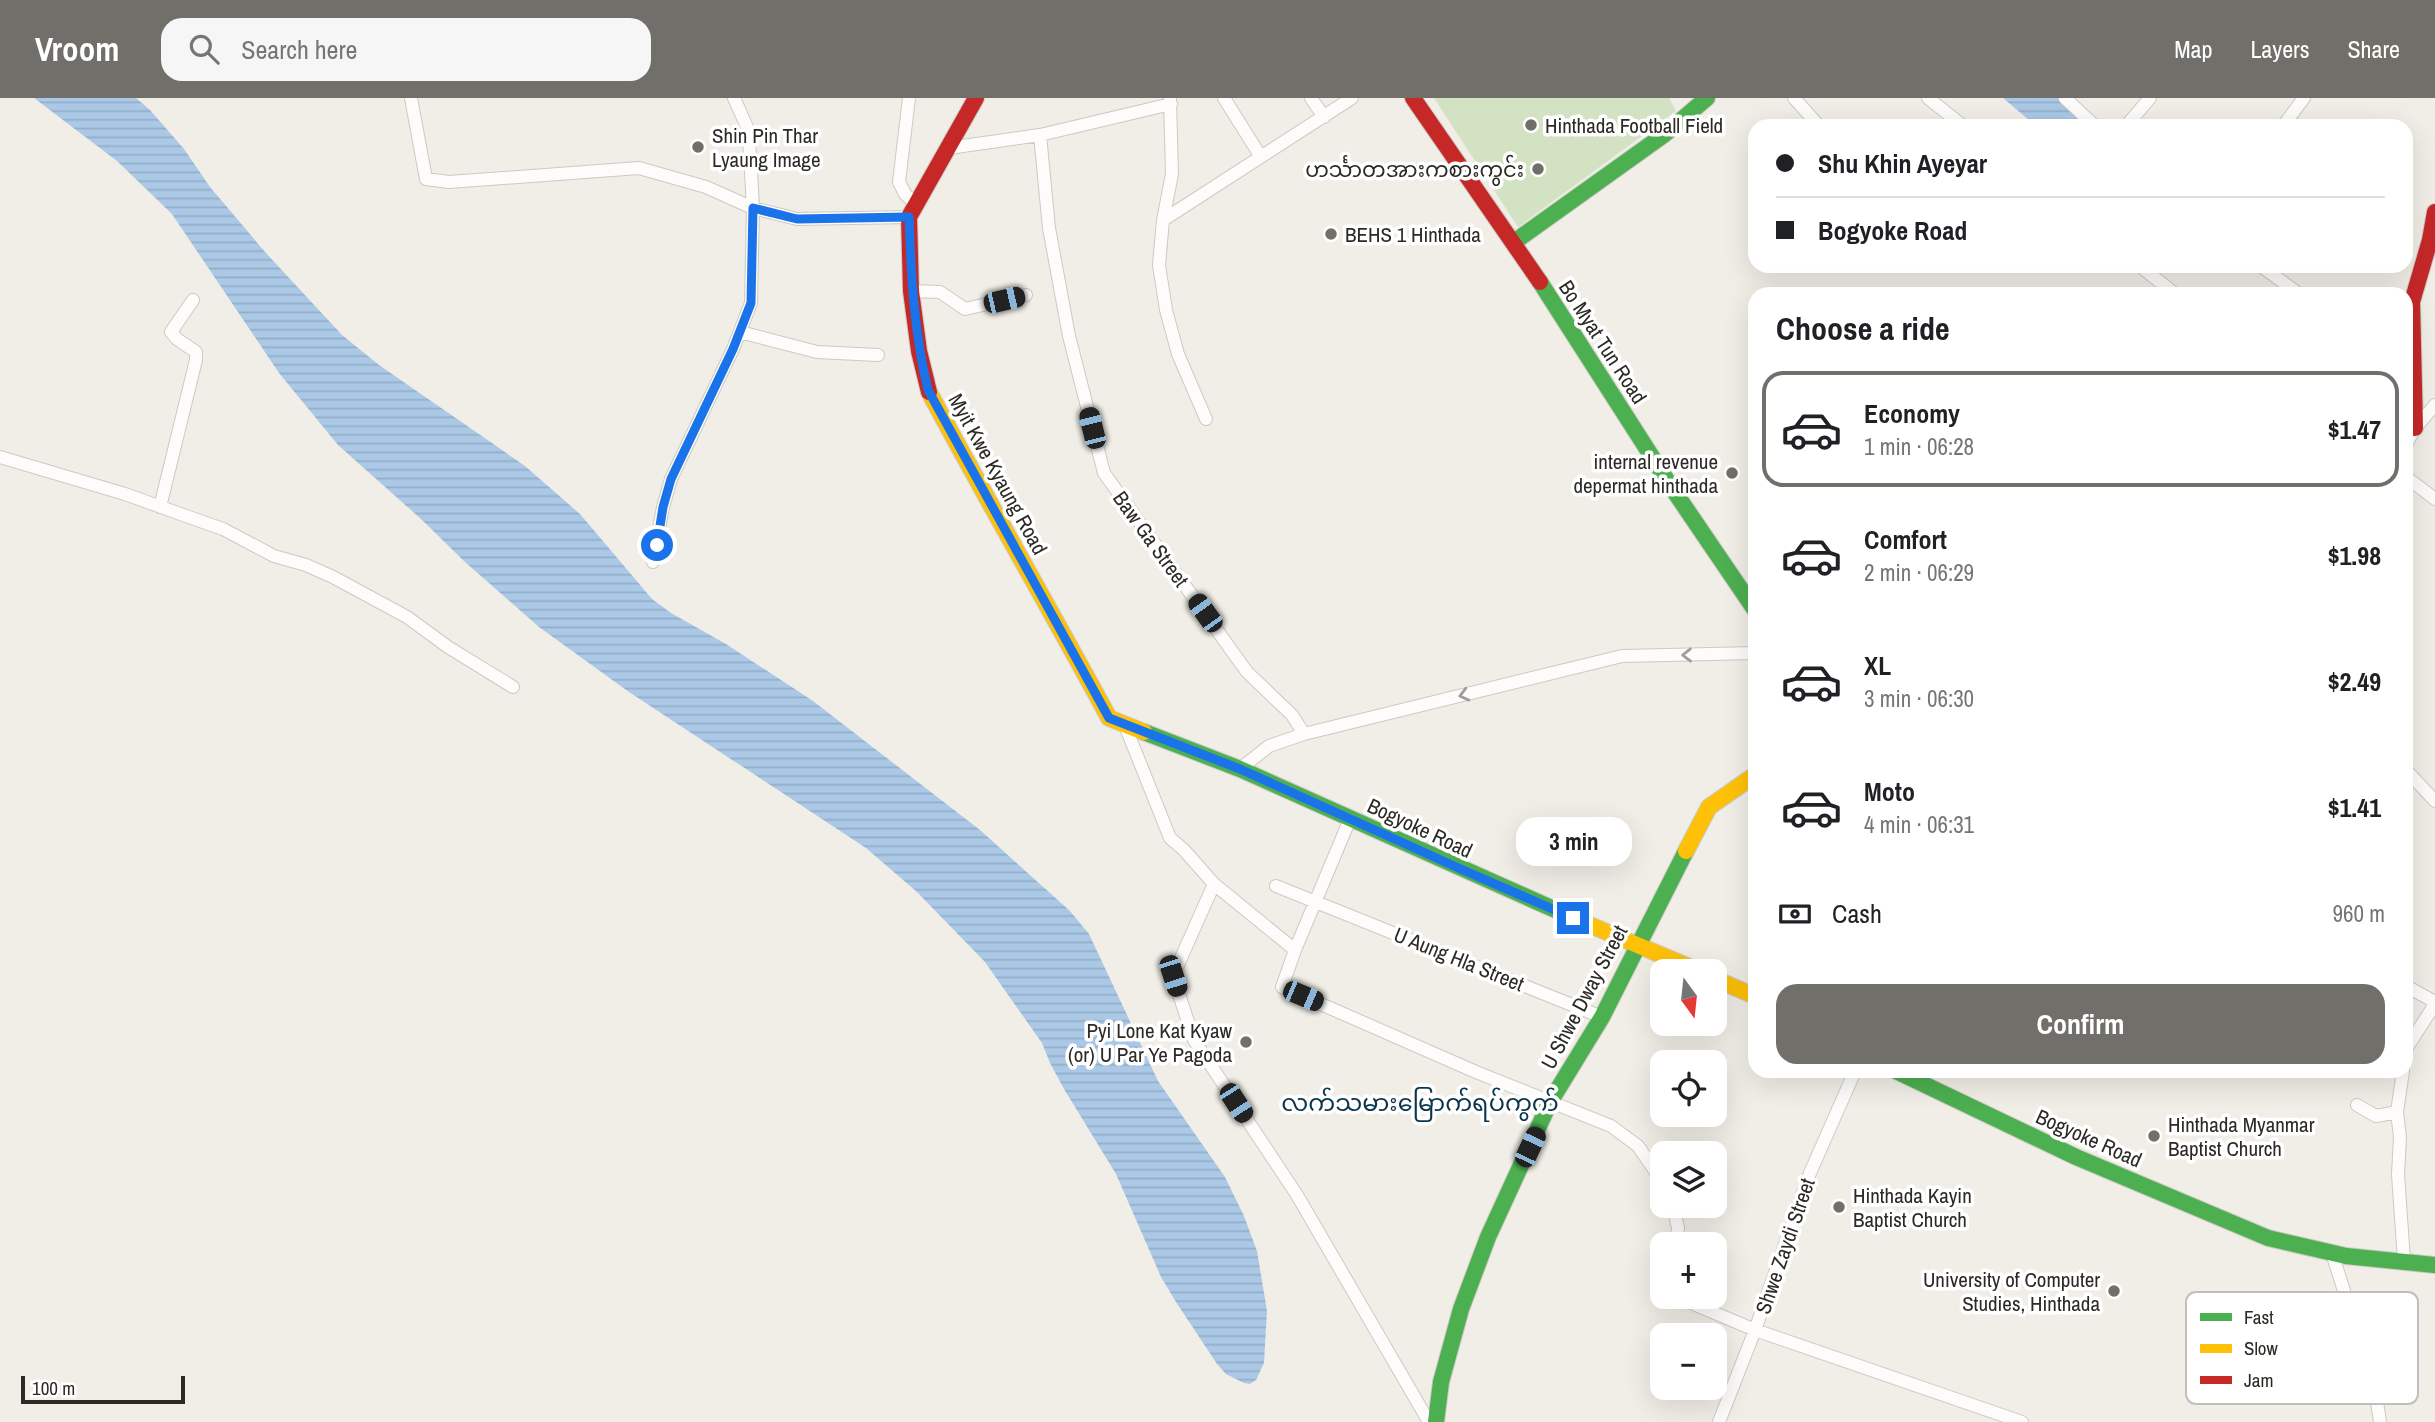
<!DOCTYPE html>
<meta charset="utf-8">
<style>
:root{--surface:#fff;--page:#f6f6f6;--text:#202124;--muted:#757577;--line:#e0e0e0;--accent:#716f69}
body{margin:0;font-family:"Archivo Narrow","Noto Sans Myanmar",sans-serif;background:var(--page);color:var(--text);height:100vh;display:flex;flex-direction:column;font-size:26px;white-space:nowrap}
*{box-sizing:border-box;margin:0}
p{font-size:23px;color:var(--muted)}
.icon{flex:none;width:38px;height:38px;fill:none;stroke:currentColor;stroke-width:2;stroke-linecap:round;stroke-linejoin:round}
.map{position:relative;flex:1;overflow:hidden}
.sheet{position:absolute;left:1748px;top:189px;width:665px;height:791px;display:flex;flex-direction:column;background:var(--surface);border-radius:21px;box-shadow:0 7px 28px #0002}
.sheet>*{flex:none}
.top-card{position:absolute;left:1748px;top:21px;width:665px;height:154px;border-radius:21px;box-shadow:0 7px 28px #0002;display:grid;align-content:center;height:154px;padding:0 28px;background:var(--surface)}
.needle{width:46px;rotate:165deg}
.fabs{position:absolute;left:1650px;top:861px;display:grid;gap:14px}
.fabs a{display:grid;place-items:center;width:77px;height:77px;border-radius:14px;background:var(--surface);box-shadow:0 7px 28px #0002;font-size:35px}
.scale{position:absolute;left:21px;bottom:18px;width:164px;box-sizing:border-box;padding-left:7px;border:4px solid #2c2a25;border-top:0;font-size:19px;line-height:24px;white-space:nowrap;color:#2c2a25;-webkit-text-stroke:5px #fff;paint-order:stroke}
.end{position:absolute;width:32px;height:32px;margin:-16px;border:9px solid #1a73e8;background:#fff;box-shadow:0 0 0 4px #fff}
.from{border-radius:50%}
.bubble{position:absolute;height:49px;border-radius:21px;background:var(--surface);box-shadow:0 7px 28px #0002;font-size:23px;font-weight:700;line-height:49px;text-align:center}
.car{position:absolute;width:21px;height:42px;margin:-21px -10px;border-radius:9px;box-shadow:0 0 5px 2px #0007;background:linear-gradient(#222 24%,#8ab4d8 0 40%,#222 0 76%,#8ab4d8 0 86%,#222 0)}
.top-card b{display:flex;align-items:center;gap:24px;height:66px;font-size:26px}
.top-card b+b{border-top:2px solid var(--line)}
.top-card i{width:18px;height:18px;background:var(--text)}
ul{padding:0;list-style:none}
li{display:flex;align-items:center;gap:21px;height:116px;margin:0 14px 10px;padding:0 14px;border:4px solid transparent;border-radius:21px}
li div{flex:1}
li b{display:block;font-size:26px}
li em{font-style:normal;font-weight:700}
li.selected{border-color:var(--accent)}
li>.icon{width:63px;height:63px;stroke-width:1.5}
h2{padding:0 28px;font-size:32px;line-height:84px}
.pay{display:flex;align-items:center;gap:18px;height:77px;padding:0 28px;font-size:26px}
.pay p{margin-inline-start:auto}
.button{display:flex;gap:14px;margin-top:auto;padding:14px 28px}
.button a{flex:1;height:80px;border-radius:21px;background:var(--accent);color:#fff;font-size:28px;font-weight:700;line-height:80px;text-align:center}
header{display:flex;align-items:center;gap:42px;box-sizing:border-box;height:98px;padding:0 35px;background:var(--accent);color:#fff}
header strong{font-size:33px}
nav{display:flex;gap:38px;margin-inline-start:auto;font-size:24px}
.search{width:490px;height:63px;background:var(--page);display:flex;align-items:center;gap:18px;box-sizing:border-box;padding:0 24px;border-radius:21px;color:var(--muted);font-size:26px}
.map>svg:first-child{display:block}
.pitch{fill:#d4e2c4}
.water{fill:url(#water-rules)}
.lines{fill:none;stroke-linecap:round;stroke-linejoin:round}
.street-casing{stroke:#cbcac3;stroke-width:14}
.fast-casing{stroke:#cbcac3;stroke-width:18}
.slow-casing{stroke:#cbcac3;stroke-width:18}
.jam-casing{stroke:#cbcac3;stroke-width:18}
.street{stroke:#fdfcfb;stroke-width:12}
.fast{stroke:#4caf50;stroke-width:16}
.slow{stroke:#ffc107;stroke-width:16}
.jam{stroke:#c62828;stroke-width:16}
.oneway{stroke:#9f9e9b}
.route{stroke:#1a73e8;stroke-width:9}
.poi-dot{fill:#716f69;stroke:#fff;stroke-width:2.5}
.labels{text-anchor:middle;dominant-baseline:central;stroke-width:7;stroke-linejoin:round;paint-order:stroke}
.poi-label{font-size:21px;fill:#2c2a25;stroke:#fff;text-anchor:start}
.street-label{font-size:21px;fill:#2c2a25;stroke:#fff}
.quarter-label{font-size:24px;fill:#0b354b;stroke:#fff}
.key{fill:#fff;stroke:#c0bfbe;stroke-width:2}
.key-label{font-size:19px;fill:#2c2a25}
</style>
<header>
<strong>Vroom</strong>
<div class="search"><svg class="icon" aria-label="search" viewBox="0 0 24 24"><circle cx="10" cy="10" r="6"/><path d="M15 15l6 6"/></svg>Search here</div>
<nav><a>Map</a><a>Layers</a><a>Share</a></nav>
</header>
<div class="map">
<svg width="2435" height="1324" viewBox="0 0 2435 1324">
<defs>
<pattern id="water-rules" width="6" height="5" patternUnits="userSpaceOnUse" patternTransform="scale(1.75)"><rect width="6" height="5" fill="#abc9e7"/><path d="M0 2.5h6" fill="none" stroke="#93adc6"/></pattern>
</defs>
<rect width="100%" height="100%" fill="#f0eee6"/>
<path class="pitch" d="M1434 0H1669L1676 13 1518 129Z"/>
<path class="water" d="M34 0H136L150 12 184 51 210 89 265 154 342 237 379 267 525 368 580 416 652 501 671 515 726 546 813 603 980 732 1070 813 1089 836 1158 983 1225 1079 1244 1118 1257 1153 1267 1213 1264 1265 1256 1282 1250 1286 1244 1285 1226 1276 1217 1266 1176 1204 1161 1179 1116 1076 1064 991 1050 965 1042 945 985 864 917 794 866 750 629 594 539 529 465 464 421 421 338 347 279 275 172 116 117 63Z
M2003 0H2065L2102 28H2036Z"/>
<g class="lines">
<defs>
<path id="street" d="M411 0 426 81 449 84 639 70 706 89 753 110 797 121 909 119
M909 0 899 84 905 96 916 106
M1170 0 1172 76 1163 122 1159 167 1166 212 1178 256 1206 321
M1224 0 1261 59
M1311 0 1324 19
M1794 0 1819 28
M1928 0 1963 28
M2065 0 2095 28
M2126 28 2150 0
M2283 28 2304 0
M1040 37 1049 130 1069 238 1104 375 1247 574 1292 617 1304 636
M949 50 1040 37 1171 6
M1163 122 1352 0
M2140 168 2175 196
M2261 168 2299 196
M911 193 940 194 965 211 1026 197
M740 234 817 254 878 257
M2406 347 2415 330 2435 307
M0 359 125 396 186 418 223 431 274 458 306 467 333 479 407 519 448 549 513 589
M2406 379 2435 401
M160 409 196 262V254L177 241 171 234 193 202
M653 464 663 409 671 381 733 251 751 205 753 110 750 55 747 29 734 0
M1124 625 1170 740 1184 752 1214 786 1295 852
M1240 671 1269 648 1304 636 1622 558 1755 555
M2406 672 2435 703
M1350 721 1295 852 1282 889 1476 974 1611 1028 1638 1048 1662 1083
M1214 786 1173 878 1194 942 1297 1097 1429 1324
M1276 788 1602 919
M2406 888 2435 904
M2406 951 2435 906
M2403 973 2397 1014 2400 1039 2398 1076 2404 1163
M2357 1007 2376 1018 2397 1014
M1673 1108 1678 1130 1676 1146
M2332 1155 2375 1291 2380 1324
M1677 1199 1755 1232 2022 1324
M1719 1324 1755 1232 1810 1075 1855 973"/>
<path id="fast" d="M1514 144 1665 36 1707 0
M1540 184 1672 390 1755 512
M1144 634 1240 671 1578 822
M1896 973 2076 1059 2268 1140 2346 1158 2435 1167
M1436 1324 1441 1284 1461 1211 1488 1139 1550 1004 1602 919 1686 753"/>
<path id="slow" d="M929 294C988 404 1050 511 1109 620L1144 634
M1686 753 1709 709 1755 677
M1578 822 1699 873
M1715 881 1755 898"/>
<path id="jam" d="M1413 0 1540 184
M929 294 919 253 911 193 909 119 976 0
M2415 330 2412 204 2430 142 2435 114"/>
</defs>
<use href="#street" class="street-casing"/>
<use href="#fast" class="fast-casing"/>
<use href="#slow" class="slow-casing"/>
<use href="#jam" class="jam-casing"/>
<use href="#street" class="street"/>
<use href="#fast" class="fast"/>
<use href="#slow" class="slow"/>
<use href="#jam" class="jam"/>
</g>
<defs><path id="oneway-chevron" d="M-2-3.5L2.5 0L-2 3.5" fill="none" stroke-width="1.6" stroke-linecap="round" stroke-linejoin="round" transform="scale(1.75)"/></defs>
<g class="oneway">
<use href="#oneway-chevron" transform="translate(1687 557) rotate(179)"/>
<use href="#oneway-chevron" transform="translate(1464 597) rotate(166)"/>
</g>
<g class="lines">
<path class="route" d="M657 447 663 409 671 381 733 251 751 205 753 110 797 121 909 119C911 178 914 234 928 292L1109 620 1240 671 1463 772 1573 820"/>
</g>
<g class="poi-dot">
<circle cx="1531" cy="27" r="7"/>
<circle cx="698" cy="49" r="7"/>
<circle cx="1538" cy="71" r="7"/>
<circle cx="1331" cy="136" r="7"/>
<circle cx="1732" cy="375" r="7"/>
<circle cx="1246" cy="944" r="7"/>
<circle cx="2154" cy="1038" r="7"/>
<circle cx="1839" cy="1109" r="7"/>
<circle cx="2114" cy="1193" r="7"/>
</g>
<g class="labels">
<g class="poi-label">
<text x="1545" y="27">Hinthada Football Field</text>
<text x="712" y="37">Shin Pin Thar<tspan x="712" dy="24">Lyaung Image</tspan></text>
<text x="1524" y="71" text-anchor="end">ဟင်္သာတအားကစားကွင်း</text>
<text x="1345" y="136">BEHS 1 Hinthada</text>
<text x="1718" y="363" text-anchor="end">internal revenue<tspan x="1718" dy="24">depermat hinthada</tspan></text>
<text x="1232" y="932" text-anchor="end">Pyi Lone Kat Kyaw<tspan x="1232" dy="24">(or) U Par Ye Pagoda</tspan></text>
<text x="2168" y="1026">Hinthada Myanmar<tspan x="2168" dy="24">Baptist Church</tspan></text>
<text x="1853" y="1097">Hinthada Kayin<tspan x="1853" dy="24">Baptist Church</tspan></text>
<text x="2100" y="1181" text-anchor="end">University of Computer<tspan x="2100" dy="24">Studies, Hinthada</tspan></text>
</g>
<g class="street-label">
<text transform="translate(1603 244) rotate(57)">Bo Myat Tun Road</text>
<text transform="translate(998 376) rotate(61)">Myit Kwe Kyaung Road</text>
<text transform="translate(1151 441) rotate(54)">Baw Ga Street</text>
<text transform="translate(1420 730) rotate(25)">Bogyoke Road</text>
<text transform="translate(1459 861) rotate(22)">U Aung Hla Street</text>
<text transform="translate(1584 899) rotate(-62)">U Shwe Dway Street</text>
<text transform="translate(2089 1040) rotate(24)">Bogyoke Road</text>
<text transform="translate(1785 1148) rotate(-71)">Shwe Zaydi Street</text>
</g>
<g class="quarter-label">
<text x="1420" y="1004">လက်သမားမြောက်ရပ်ကွက်</text>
</g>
</g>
<rect x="2186" y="1194" width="232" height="112" rx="10" class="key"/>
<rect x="2200" y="1215" width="32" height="8" fill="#4caf50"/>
<rect x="2200" y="1246" width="32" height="9" fill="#ffc107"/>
<rect x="2200" y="1278" width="32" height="8" fill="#c62828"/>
<g class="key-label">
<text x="2244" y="1226">Fast</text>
<text x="2244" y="1257">Slow</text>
<text x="2244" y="1289">Jam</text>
</g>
</svg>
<div class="fabs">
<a><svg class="needle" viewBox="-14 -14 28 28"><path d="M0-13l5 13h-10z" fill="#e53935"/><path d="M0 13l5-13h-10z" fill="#757577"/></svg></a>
<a><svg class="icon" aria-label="locate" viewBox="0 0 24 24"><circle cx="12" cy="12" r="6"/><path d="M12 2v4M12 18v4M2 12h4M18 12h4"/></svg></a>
<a><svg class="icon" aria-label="layers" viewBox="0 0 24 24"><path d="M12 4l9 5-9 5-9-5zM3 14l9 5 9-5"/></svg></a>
<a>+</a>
<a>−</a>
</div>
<div class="scale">100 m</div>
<i class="end from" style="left:657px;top:447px"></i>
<i class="end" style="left:1573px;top:820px"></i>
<div class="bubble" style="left:1516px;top:719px;width:116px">3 min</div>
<i class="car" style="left:1004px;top:202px;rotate:77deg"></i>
<i class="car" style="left:1092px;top:330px;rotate:346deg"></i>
<i class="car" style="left:1205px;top:515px;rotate:324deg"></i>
<i class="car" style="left:1173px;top:878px;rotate:162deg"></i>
<i class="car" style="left:1303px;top:898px;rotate:113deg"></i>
<i class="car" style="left:1236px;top:1005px;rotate:147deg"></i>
<i class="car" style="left:1530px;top:1049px;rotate:25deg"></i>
<div class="top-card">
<b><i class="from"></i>Shu Khin Ayeyar</b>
<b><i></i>Bogyoke Road</b>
</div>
<section class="sheet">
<h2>Choose a ride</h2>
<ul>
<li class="selected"><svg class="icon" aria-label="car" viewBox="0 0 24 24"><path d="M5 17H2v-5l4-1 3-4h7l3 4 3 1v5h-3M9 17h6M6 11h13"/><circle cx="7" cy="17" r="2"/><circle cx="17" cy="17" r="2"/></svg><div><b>Economy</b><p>1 min · 06:28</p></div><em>$1.47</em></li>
<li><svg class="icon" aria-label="car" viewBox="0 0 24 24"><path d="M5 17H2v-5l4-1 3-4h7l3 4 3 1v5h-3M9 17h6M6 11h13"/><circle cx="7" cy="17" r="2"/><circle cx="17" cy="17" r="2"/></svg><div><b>Comfort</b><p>2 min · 06:29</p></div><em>$1.98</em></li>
<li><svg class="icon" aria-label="car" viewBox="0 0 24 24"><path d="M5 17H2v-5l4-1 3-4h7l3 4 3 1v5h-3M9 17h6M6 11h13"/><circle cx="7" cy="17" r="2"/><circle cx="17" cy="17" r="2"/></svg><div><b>XL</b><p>3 min · 06:30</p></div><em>$2.49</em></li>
<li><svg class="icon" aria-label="car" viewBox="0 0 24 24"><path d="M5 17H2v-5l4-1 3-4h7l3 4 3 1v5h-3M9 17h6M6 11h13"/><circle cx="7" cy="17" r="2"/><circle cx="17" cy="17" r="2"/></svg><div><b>Moto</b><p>4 min · 06:31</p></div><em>$1.41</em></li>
</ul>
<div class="pay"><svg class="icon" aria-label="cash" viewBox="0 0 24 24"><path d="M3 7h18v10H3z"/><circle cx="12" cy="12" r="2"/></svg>Cash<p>960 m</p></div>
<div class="button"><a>Confirm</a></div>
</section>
</div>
